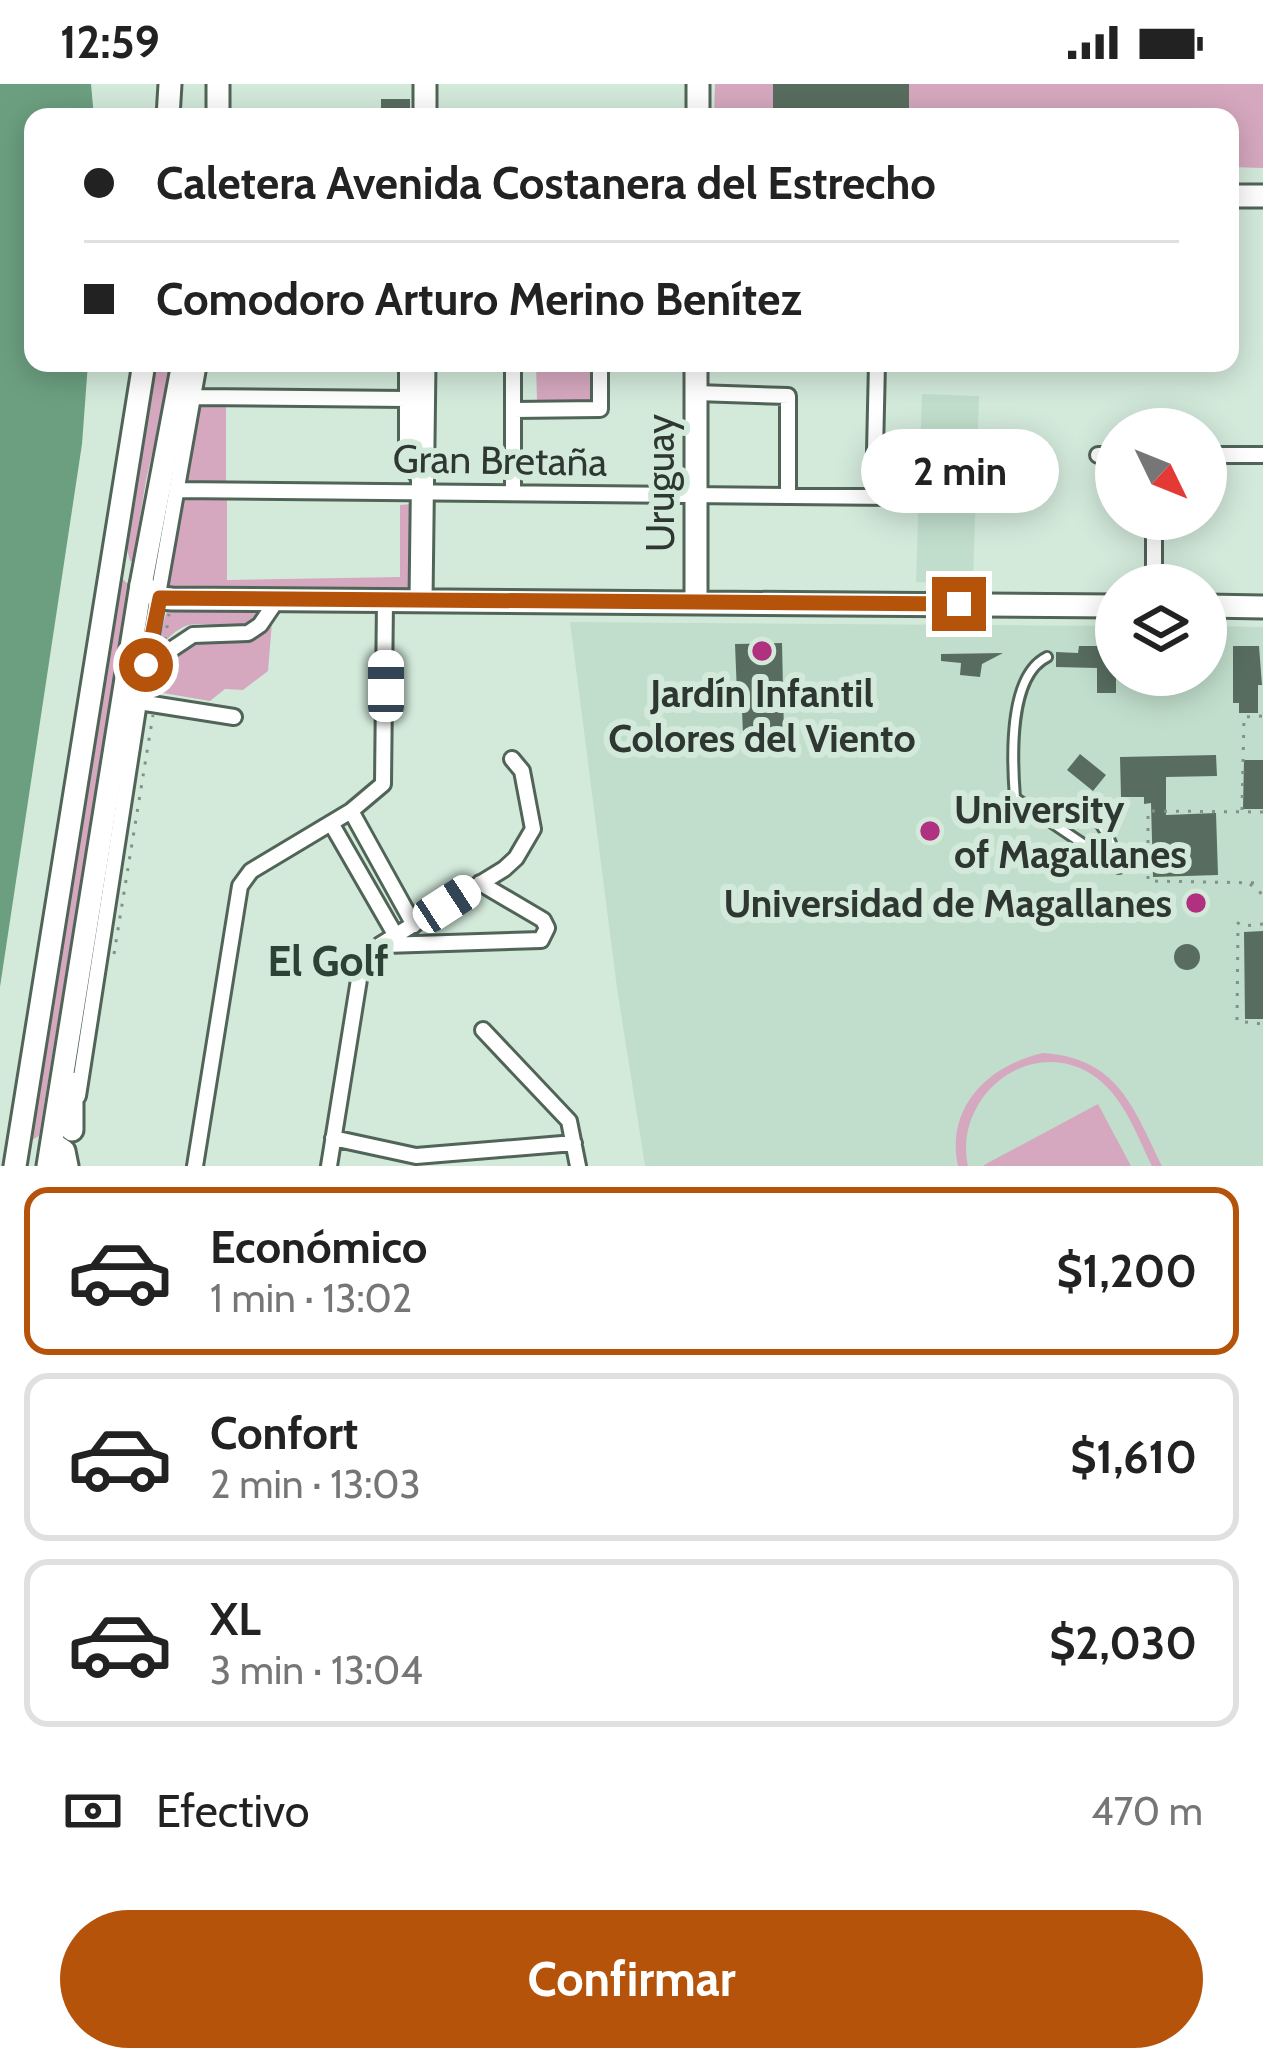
<!DOCTYPE html>
<html lang="es">
<meta charset="utf-8">
<style>
:root{--surface:#fff;--page:#f2f2f2;--text:#222;--muted:#767676;--line:#e0e0e0;--accent:#b45309}
body{margin:0;font-family:Cabin,sans-serif;background:var(--page);color:var(--text);height:100vh;display:flex;flex-direction:column;font-size:45px;white-space:nowrap}
*{box-sizing:border-box;margin:0}
p{font-size:39px;color:var(--muted)}
.icon{flex:none;width:66px;height:66px;fill:none;stroke:currentColor;stroke-width:2;stroke-linecap:round;stroke-linejoin:round}
.map{position:relative;height:1082px;overflow:hidden}
.details{display:flex;flex-direction:column;background:var(--surface);flex:1}
.details>*{flex:none}
.guide{position:absolute;left:24px;top:24px;width:1215px;height:264px;border-radius:24px;box-shadow:0 6px 30px #0003;display:grid;align-content:center;height:264px;padding:0 60px;background:var(--surface)}
.needle{width:78px;rotate:133deg}
.tools{position:absolute;left:1095px;top:324px;display:grid;gap:24px}
.tools a{display:grid;place-items:center;width:132px;height:132px;border-radius:50%;background:var(--surface);box-shadow:0 6px 30px #0003;font-size:60px}
.end{position:absolute;width:54px;height:54px;margin:-27px;border:15px solid #b45309;background:#fff;box-shadow:0 0 0 6px #fff}
.from{border-radius:50%}
.bubble{position:absolute;height:84px;border-radius:42px;background:var(--surface);box-shadow:0 6px 30px #0003;font-size:39px;font-weight:700;line-height:84px;text-align:center}
.car{position:absolute;width:36px;height:72px;margin:-36px -18px;border-radius:15px;box-shadow:0 0 9px 3px #0007;background:linear-gradient(#fff 24%,#345 0 40%,#fff 0 76%,#345 0 86%,#fff 0)}
.guide b{display:flex;align-items:center;gap:42px;height:114px;font-size:45px}
.guide b+b{border-top:3px solid var(--line)}
.guide i{width:30px;height:30px;background:var(--text)}
ul{padding:21px 0 0;list-style:none}
li{display:flex;align-items:center;gap:36px;height:168px;margin:0 24px 18px;padding:0 36px;border:6px solid var(--line);border-radius:24px}
li div{flex:1}
li b{display:block;font-size:45px}
li em{font-style:normal;font-weight:700}
li.selected{border-color:var(--accent)}
li>.icon{width:108px;height:108px;stroke-width:1.5}
.pay{display:flex;align-items:center;gap:30px;height:132px;padding:0 60px;font-size:45px}
.pay p{margin-inline-start:auto}
.cta{display:flex;gap:24px;margin-top:auto;padding:24px 60px}
.cta a{flex:1;height:138px;border-radius:72px;background:var(--accent);color:#fff;font-size:48px;font-weight:700;line-height:138px;text-align:center}
.status{display:flex;justify-content:space-between;align-items:center;height:84px;padding:0 60px;background:var(--surface);direction:ltr}
.status svg{height:33px;fill:currentColor}
.map>svg:first-child{display:block}
.built{fill:#c1decc}
.green{fill:#d6a8bf}
.water{fill:#6c9f80}
.building{fill:#586d60}
.lines{fill:none;stroke-linecap:round;stroke-linejoin:round}
.lane-casing{stroke:#506457;stroke-width:14}
.street-casing{stroke:#506457;stroke-width:20}
.secondary-casing{stroke:#506457;stroke-width:27}
.primary-casing{stroke:#506457;stroke-width:27}
.path{stroke:#819187;stroke-width:3;stroke-dasharray:3 9;stroke-linecap:butt}
.lane{stroke:#fff;stroke-width:8}
.street{stroke:#fff;stroke-width:14}
.secondary{stroke:#fff;stroke-width:21}
.primary{stroke:#fff;stroke-width:21}
.route{stroke:#b45309;stroke-width:15}
.poi-dot{fill:#af3180;stroke:#d3eadb;stroke-width:4.5}
.labels{text-anchor:middle;dominant-baseline:central;stroke-width:12;stroke-linejoin:round;paint-order:stroke}
.street-label{font-size:39px;fill:#2e3732;stroke:#d3eadb}
.poi-label{font-size:39px;font-weight:bold;fill:#2e3732;stroke:#d3eadb}
.neighbourhood-label{font-size:42px;font-weight:bold;fill:#2e4135;stroke:#d3eadb}
</style>
<div class="status"><b>12:59</b><svg viewBox="0 0 49 12"><path d="M0 12V9h3v3zM5 12V6h3v6zM10 12V3h3v9zM15 12V0h3v12zM26 1h20v11H26zM47 4h2v5h-2z"/></svg></div>
<div class="map">
<svg width="1263" height="1082" viewBox="0 0 1263 1082">
<rect width="100%" height="100%" fill="#d3eadb"/>
<path class="built" d="M922 310 979 312 973 499 916 498Z
M570 538 1116 542V591H1206V542L1263 543V1082H645L617 904Z"/>
<path class="green" d="M715 0H1263V84L1230 83V33H714Z
M154 279H173L146 396 133 477H130L126 461Z
M536 279H591L590 318H537Z
M198 319 226 320V401L184 400Z
M179 416H227V496L400 493V421L411 420V499L404 509 166 505Z
M117 490 129 501 39 1052 23 1061Z
M264 524C236 558 223 535 189 541 176 544 166 557 156 565L167 526Z
M272 538 268 587 243 606 225 605 210 617 151 607 156 581 190 554 237 557Z
M1043 969C1118 974 1133 1023 1162 1082H1152C1136 1050 1123 1010 1091 990 1028 951 953 1014 968 1082H958C945 1023 989 981 1043 969Z
M1098 1020 1131 1082H984V1081Z"/>
<path class="water" d="M0 0H91L94 33H33V279H88L82 360 0 903Z"/>
<path class="building" d="M773 0H909V33H773Z
M381 15H410V33H381Z
M782 559 784 650 743 651 742 626 732 627V611L737 610 735 560Z
M1079 562H1116V609H1097V584L1056 583V568L1078 569Z
M1233 562H1259L1262 601H1258V629H1239V619H1233Z
M1003 569 982 580 980 593 960 591 961 579 941 577V570Z
M1080 670 1106 691 1093 707 1067 686Z
M1216 671 1217 692 1166 693V731L1216 729 1218 791 1153 793 1151 719 1144 720V713H1121L1120 673Z
M1244 676H1263V725H1243Z
M1263 847V935H1245L1244 848Z
M1174 873a13 13 0 1 1 26 0a13 13 0 1 1-26 0Z"/>
<g class="lines">
<defs>
<path id="lane" d="M1047 573C1008 592 1012 676 1015 714L1119 784
M1042 733C1091 713 1106 738 1119 783"/>
<path id="street" d="M407 279V379L423 398
M513 279V409
M696 309 788 312V412
M194 313 407 315
M513 326 600 325V279
M1098 371H1116
M1206 371H1263
M176 406 895 413
M874 412 877 279
M1154 501V435
M163 571 193 551 248 549 260 541 277 516
M139 618 234 633
M351 727 414 841
M331 739 396 852
M385 861 541 856 547 844 543 836 480 799
M483 946 569 1037 578 1082
M78 1012 139 618 199 279
M333 1054 416 1072 574 1059
M195 1082 240 802 251 787 351 727 383 700 385 516
M329 1082 361 883 380 861 504 785 516 774 533 745 522 687 512 675"/>
<path id="secondary" d="M425 0V33
M698 0V33
M1230 112H1263
M141 501 160 514 172 515 1116 522
M421 516 424 279
M696 518V279
M1206 522 1263 523"/>
<path id="primary" d="M168 33 170 0
M218 33V0
M72 999V1046
M52 1059 64 1067 67 1082
M15 1082 144 279
M48 1082 141 501 183 279"/>
</defs>
<use href="#lane" class="lane-casing"/>
<use href="#street" class="street-casing"/>
<use href="#secondary" class="secondary-casing"/>
<use href="#primary" class="primary-casing"/>
<path class="path" d="M165 556 169 530
M157 609 161 583
M1242 726 1244 633 1263 632
M1263 728 1148 727V797L1263 799
M1250 800 1263 811
M1263 840 1243 842 1238 839 1237 937 1263 940
M114 870 153 631"/>
<use href="#lane" class="lane"/>
<use href="#street" class="street"/>
<use href="#secondary" class="secondary"/>
<use href="#primary" class="primary"/>
</g>
<g class="lines">
<path class="route" d="M146 581 160 514 959 520"/>
</g>
<g class="poi-dot">
<circle cx="762" cy="567" r="12"/>
<circle cx="930" cy="747" r="12"/>
<circle cx="1196" cy="819" r="12"/>
</g>
<g class="labels">
<g class="street-label">
<text transform="translate(500 376) rotate(1)">Gran Bretaña</text>
<text transform="translate(660 399) rotate(-90)">Uruguay</text>
</g>
<g class="poi-label">
<text x="762" y="609">Jardín Infantil<tspan x="762" dy="45">Colores del Viento</tspan></text>
<text x="954" y="725" text-anchor="start">University<tspan x="954" dy="45">of Magallanes</tspan></text>
<text x="1172" y="819" text-anchor="end">Universidad de Magallanes</text>
</g>
<g class="neighbourhood-label">
<text x="328" y="877">El Golf</text>
</g>
</g>
</svg>
<div class="tools">
<a><svg class="needle" viewBox="-14 -14 28 28"><path d="M0-13l5 13h-10z" fill="#e53935"/><path d="M0 13l5-13h-10z" fill="#767676"/></svg></a>
<a><svg class="icon" aria-label="layers" viewBox="0 0 24 24"><path d="M12 4l9 5-9 5-9-5zM3 14l9 5 9-5"/></svg></a>
</div>
<i class="end from" style="left:146px;top:581px"></i>
<i class="end" style="left:959px;top:520px"></i>
<div class="bubble" style="left:861px;top:345px;width:198px">2 min</div>
<i class="car" style="left:386px;top:602px;rotate:0deg"></i>
<i class="car" style="left:447px;top:820px;rotate:57deg"></i>
<div class="guide">
<b><i class="from"></i>Caletera Avenida Costanera del Estrecho</b>
<b><i></i>Comodoro Arturo Merino Benítez</b>
</div>
</div>
<section class="details">
<ul>
<li class="selected"><svg class="icon" aria-label="car" viewBox="0 0 24 24"><path d="M5 17H2v-5l4-1 3-4h7l3 4 3 1v5h-3M9 17h6M6 11h13"/><circle cx="7" cy="17" r="2"/><circle cx="17" cy="17" r="2"/></svg><div><b>Económico</b><p>1 min · 13:02</p></div><em>$1,200</em></li>
<li><svg class="icon" aria-label="car" viewBox="0 0 24 24"><path d="M5 17H2v-5l4-1 3-4h7l3 4 3 1v5h-3M9 17h6M6 11h13"/><circle cx="7" cy="17" r="2"/><circle cx="17" cy="17" r="2"/></svg><div><b>Confort</b><p>2 min · 13:03</p></div><em>$1,610</em></li>
<li><svg class="icon" aria-label="car" viewBox="0 0 24 24"><path d="M5 17H2v-5l4-1 3-4h7l3 4 3 1v5h-3M9 17h6M6 11h13"/><circle cx="7" cy="17" r="2"/><circle cx="17" cy="17" r="2"/></svg><div><b>XL</b><p>3 min · 13:04</p></div><em>$2,030</em></li>
</ul>
<div class="pay"><svg class="icon" aria-label="cash" viewBox="0 0 24 24"><path d="M3 7h18v10H3z"/><circle cx="12" cy="12" r="2"/></svg>Efectivo<p>470 m</p></div>
<div class="cta"><a>Confirmar</a></div>
</section>
